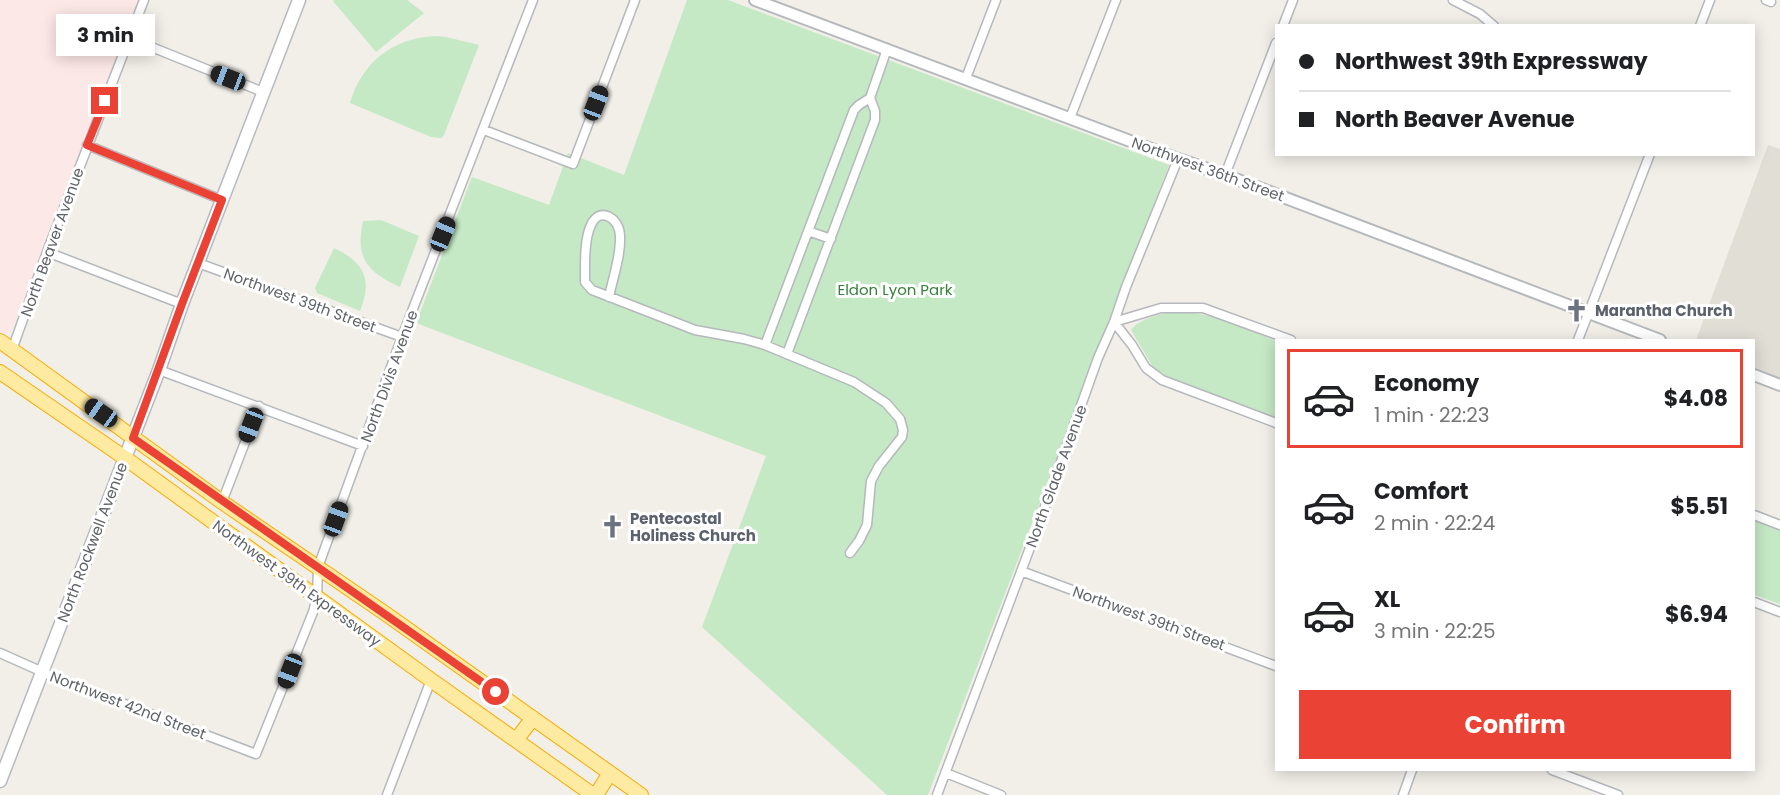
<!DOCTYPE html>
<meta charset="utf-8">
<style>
:root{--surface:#fff;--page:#f2f2f2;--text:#202124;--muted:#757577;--line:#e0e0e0;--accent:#ea4335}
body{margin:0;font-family:Poppins,sans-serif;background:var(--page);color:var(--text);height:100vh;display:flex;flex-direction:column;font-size:22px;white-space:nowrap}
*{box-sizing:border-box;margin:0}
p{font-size:20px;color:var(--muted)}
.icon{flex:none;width:33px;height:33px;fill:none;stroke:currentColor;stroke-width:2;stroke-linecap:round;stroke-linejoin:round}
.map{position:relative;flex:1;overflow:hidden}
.side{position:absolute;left:1275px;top:339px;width:480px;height:432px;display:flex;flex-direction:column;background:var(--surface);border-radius:0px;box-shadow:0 3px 15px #0003}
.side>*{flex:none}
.hud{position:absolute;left:1275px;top:24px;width:480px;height:132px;border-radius:0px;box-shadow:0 3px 15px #0003;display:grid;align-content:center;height:132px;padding:0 24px;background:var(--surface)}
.end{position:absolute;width:27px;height:27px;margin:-14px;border:8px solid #ea4335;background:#fff;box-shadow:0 0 0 3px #fff}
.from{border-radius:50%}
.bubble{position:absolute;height:42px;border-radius:0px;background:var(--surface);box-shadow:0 3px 15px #0003;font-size:20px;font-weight:700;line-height:42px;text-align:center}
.car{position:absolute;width:18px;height:36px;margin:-18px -9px;border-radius:8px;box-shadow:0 0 4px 2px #0007;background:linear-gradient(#222 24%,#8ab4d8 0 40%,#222 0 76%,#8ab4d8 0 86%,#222 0)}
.hud b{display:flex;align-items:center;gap:21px;height:57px;font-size:22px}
.hud b+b{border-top:2px solid var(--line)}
.hud i{width:15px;height:15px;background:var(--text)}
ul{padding:10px 0 0;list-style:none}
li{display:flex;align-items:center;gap:18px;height:99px;margin:0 12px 9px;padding:0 12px;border:3px solid transparent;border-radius:0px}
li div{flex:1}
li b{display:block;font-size:22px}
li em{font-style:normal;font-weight:700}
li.active{border-color:var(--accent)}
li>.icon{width:54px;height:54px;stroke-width:1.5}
.button{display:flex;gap:12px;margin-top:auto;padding:12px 24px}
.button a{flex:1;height:69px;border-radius:0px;background:var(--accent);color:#fff;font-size:24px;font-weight:700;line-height:69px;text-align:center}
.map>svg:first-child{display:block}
.education{fill:#e1ded6}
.medical{fill:#fce8e6}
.green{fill:#c5e8c5}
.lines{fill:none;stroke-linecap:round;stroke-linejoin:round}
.minor-casing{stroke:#b5b8bc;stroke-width:11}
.tertiary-casing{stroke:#b5b8bc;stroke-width:14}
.secondary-casing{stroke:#b6babf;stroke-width:15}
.trunk-casing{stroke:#f9ab00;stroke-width:16}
.minor{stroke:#fff;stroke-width:8}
.tertiary{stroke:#fff;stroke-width:10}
.secondary{stroke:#fff;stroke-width:12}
.trunk{stroke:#feeaa1;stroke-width:14}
.route{stroke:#ea4335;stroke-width:8}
.labels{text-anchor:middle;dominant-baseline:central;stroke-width:6;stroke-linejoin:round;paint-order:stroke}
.street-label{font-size:15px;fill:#5f6368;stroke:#fff}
.park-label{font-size:15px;fill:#348238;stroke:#fff}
.worship-label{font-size:15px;font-weight:bold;fill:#5b616d;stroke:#fff;text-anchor:start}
</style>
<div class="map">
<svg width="1780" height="795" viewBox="0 0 1780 795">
<rect width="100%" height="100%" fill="#f1efe8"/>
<path class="education" d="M1768 145 1780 149V378L1754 369V340H1696Z"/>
<path class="medical" d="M0 0H139L11 332 3 333 0 331Z"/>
<path class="green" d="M334 0H407L424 13 376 52 333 1Z
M687 0H728L1169 165 928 795H887L702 627 766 456 416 323 472 177 549 205 568 153 624 175Z
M435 36 446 37 479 45 444 135 441 138 431 137 350 103C362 62 393 38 435 36Z
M381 220 419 236 400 287C367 272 355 258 363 221Z
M334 248C364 262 373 279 360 311L317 293 315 288Z
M1169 312 1194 313 1219 318 1276 341V419L1176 383 1153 367 1131 330C1139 319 1156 316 1169 312Z
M1754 519 1780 528V604L1754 595Z"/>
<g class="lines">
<defs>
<path id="minor" d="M1453 0 1480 14 1494 26
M1766 0 1771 2
M1283 26 1293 0
M1700 26 1710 0
M129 38 263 92
M966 78 996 0
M1070 118 1116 0
M484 130 573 164 635 0
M87 145 222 200
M1225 175 1276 43
M808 231 831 239
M47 252 182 304
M198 263 402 337
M609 297C613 277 621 256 620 236 620 219 600 205 591 225 584 239 585 266 585 282L592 290 695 330 744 339 765 345 854 382 886 403 900 419 903 430 902 437 879 466 871 481 867 525 859 541 850 553
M1578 340 1650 154
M765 345 854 110 859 105 870 98 887 49
M12 350 47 252 144 0
M787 354 875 120V111L870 98
M159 370 363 446
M1276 423 1162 380 1146 368 1132 345 1114 322 1161 308H1203L1291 340
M222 502 259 406
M1754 515 1780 525
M1021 571 1276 666
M1754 602 1780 612
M0 653 56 678 256 754 313 612 317 598 318 567 402 337 533 0
M1552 770 1618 795
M946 773 1001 795
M387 795 431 680
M937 795 1037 529 1098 358 1114 322 1126 287 1178 159
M1403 795 1412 770"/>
<path id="tertiary" d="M755 0 1178 159 1225 175 1660 340
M1754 375 1780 385"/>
<path id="secondary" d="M0 781 159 370 182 304 299 0"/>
<path id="trunk" d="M0 341 222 502 386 614 641 795
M0 372 125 458 431 680 593 795
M516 740 533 718
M596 795 610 773"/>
</defs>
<use href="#minor" class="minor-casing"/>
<use href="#tertiary" class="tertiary-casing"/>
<use href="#secondary" class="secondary-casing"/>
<use href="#trunk" class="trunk-casing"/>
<use href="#minor" class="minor"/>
<use href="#tertiary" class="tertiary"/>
<use href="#secondary" class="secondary"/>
<use href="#trunk" class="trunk"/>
</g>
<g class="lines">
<path class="route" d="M105 101 87 145 222 200 182 304 133 438 496 692"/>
</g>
<defs>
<symbol id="church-bare" viewBox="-9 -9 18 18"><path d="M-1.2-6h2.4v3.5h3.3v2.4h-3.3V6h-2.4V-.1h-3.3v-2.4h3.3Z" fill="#6b7280" stroke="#fff" stroke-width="2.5" paint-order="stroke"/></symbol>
</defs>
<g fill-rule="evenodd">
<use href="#church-bare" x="1560" y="294" width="33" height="33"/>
<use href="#church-bare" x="596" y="510" width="33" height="33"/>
</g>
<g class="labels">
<g class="street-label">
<text transform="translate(1208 169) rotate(20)">Northwest 36th Street</text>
<text transform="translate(52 242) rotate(-70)">North Beaver Avenue</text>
<text transform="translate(300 300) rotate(20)">Northwest 39th Street</text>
<text transform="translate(389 376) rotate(-70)">North Divis Avenue</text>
<text transform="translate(1056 476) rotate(-70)">North Glade Avenue</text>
<text transform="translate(92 542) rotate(-69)">North Rockwell Avenue</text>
<text transform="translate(297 583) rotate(36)">Northwest 39th Expressway</text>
<text transform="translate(1149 618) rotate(20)">Northwest 39th Street</text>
<text transform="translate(128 705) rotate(21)">Northwest 42nd Street</text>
</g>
<g class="park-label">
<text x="895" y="289">Eldon Lyon Park</text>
</g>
<g class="worship-label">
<text x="1595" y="310">Marantha Church</text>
<text x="630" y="518">Pentecostal<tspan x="630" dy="17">Holiness Church</tspan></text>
</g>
</g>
</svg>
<i class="end from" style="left:496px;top:692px"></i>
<i class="end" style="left:105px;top:101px"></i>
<div class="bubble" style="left:56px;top:14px;width:99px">3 min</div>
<i class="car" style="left:228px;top:78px;rotate:291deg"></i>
<i class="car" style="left:596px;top:103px;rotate:21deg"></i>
<i class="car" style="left:443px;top:234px;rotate:22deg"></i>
<i class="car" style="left:101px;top:413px;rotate:305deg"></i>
<i class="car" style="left:251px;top:425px;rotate:201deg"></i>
<i class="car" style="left:336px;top:519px;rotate:20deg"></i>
<i class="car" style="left:290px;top:671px;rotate:201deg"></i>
<div class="hud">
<b><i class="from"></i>Northwest 39th Expressway</b>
<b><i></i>North Beaver Avenue</b>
</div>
<section class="side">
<ul>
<li class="active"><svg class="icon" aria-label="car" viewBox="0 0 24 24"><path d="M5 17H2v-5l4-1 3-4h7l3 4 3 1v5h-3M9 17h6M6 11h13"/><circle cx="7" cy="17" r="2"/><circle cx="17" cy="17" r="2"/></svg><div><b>Economy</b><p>1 min · 22:23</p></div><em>$4.08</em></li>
<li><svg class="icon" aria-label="car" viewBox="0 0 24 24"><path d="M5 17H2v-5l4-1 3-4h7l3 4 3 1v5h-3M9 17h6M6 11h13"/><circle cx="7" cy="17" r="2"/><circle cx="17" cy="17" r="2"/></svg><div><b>Comfort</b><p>2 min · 22:24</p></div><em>$5.51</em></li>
<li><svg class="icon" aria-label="car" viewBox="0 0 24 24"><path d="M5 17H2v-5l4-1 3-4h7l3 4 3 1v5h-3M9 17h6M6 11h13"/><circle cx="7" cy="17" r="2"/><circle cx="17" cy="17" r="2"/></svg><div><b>XL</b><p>3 min · 22:25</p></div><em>$6.94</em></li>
</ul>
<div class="button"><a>Confirm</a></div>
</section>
</div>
